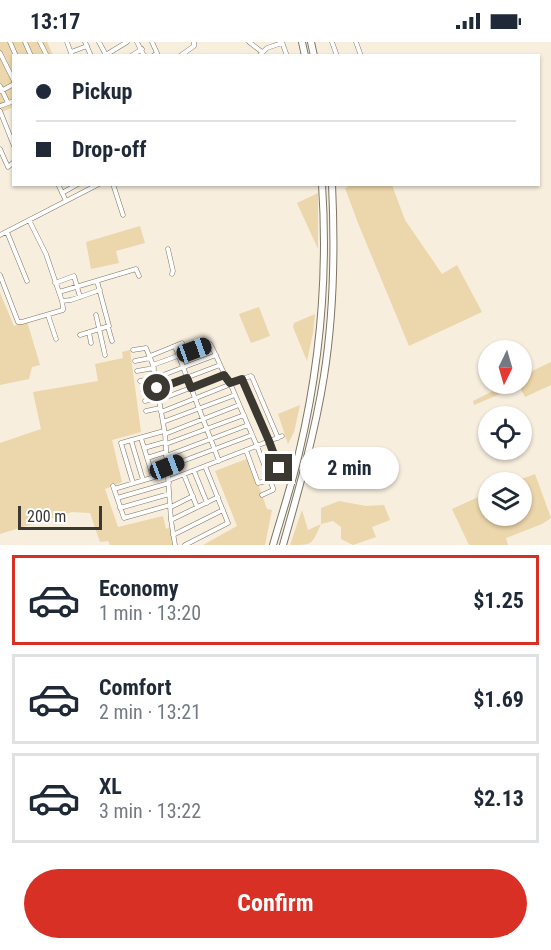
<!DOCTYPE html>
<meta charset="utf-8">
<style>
:root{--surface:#fff;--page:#f2f2f3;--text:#1f2937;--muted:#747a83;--line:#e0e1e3;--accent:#d93025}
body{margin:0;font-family:"Roboto Condensed",sans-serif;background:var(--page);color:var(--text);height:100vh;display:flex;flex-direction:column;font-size:22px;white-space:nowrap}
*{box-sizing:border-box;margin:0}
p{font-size:20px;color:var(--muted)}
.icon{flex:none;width:33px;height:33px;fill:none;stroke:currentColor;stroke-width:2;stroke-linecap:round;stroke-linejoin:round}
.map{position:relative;height:503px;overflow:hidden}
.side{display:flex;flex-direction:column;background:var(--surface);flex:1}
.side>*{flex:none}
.hud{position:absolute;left:12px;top:12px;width:528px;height:132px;border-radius:0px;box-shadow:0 2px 4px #0004;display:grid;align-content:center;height:132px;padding:0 24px;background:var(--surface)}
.needle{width:39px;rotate:185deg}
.buttons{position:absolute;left:478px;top:298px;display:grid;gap:12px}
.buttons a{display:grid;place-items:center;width:54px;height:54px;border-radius:50%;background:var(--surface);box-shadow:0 2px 4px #0004;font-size:30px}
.scale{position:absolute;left:18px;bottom:15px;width:84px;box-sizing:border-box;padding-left:6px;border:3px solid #3b3831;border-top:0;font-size:16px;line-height:21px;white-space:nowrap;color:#3b3831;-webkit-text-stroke:4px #fff;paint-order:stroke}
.end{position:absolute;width:27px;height:27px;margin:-14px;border:8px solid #3b3831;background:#fff;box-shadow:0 0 0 3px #fff}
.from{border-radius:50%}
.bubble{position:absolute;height:42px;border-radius:21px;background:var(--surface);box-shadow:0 2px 4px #0004;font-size:20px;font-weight:700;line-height:42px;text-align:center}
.car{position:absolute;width:18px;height:36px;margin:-18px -9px;border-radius:8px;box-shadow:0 0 4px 2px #0007;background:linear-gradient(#222 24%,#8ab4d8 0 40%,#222 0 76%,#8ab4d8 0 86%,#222 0)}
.hud b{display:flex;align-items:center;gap:21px;height:57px;font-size:22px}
.hud b+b{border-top:2px solid var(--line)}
.hud i{width:15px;height:15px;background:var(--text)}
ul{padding:10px 0 0;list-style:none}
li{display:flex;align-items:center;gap:18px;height:90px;margin:0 12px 9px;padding:0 12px;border:3px solid var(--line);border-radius:0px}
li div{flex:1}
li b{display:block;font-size:22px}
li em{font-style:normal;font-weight:700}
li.current{border-color:var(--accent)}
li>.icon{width:54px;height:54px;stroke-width:1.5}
.button{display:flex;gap:12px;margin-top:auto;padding:12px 24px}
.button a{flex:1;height:69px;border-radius:36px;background:var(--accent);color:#fff;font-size:24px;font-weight:700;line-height:69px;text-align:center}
.status{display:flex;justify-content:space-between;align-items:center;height:42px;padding:0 30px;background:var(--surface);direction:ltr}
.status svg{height:16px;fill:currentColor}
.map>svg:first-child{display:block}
.green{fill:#ecd6ab}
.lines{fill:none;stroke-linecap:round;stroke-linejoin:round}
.minor-casing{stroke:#7c7566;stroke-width:5}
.highway-casing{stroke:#7c7566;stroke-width:8}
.minor{stroke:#fff;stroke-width:4}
.highway{stroke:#fff;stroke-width:6}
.route{stroke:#3b3831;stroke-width:8}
</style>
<div class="status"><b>13:17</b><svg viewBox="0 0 49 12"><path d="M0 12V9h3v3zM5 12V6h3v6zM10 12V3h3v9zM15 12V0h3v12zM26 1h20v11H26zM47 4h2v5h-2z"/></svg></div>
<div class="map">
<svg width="551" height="503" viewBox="0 0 551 503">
<rect width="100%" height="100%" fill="#f7eede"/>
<path class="green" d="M0 0H47L53 13 14 14 13 65 0 71Z
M352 143H392L405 178 442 232 457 223 482 270 409 304 358 181 345 146Z
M318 151V207L297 161Z
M140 184 145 201 116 209 119 221 91 227 86 200Z
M0 251 14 284 27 279 40 323 32 325 29 337 0 343Z
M259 265 270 294 251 301 239 272Z
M315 272 313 291 307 319 293 285 294 281Z
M130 308 141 390 112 398 122 440 105 447 118 485 163 474 166 487 170 485 174 503H110L108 499 100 500 90 471 72 470 0 492V401L41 387 33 350 98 339 95 322 123 316 122 310Z
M551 320V343L525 355 519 344 474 363 473 359 507 342H522V334Z
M300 363 294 390 288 402 278 372Z
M249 416 267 467 272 468 265 503H203L237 484 215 429Z
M535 432 551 476 542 482 506 496 508 503H469L452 467 489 450V474H522V441H511Z
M339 459 366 464 384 463 390 478 372 485 376 495 353 503 341 497V485L333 479 321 482C311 503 314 503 290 503L302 468 308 488 321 482V466Z"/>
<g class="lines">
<defs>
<path id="minor" d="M10 0 16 14
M25 0 31 14
M40 0 47 14
M67 0 72 14
M85 0 91 14
M99 0 106 13
M137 0 144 14
M152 0 157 11 153 14
M249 0 262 10
M282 0 287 14
M332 0 337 14
M356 0 361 14
M71 10 87 4
M0 11 14 39
M104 14 127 0
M131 14 142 7
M180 14 194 4V0
M259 14 267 6 282 1
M0 44 8 61
M1 49 14 42
M0 64 14 59
M0 69 14 104
M0 107 8 125 14 120
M58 142 66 159
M113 142 123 173
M62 151 78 142
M7 190 27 239
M0 193 99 142
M168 207 173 229 172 232
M0 233 18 280H22L63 268V266L62 259 46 212 29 178
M55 241 74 234 80 255
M59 250 136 227 139 234
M62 259 71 258 100 248
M48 273 56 297
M96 273 105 313
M108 285 112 299
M89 290 91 301
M80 293 109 284 97 239
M175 304 219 419
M133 308 146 306 153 323 165 392 171 478 175 503
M150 314 182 301
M135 319 150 316
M153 323 210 302C218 315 221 329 230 341L257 404 273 446V448L262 453
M137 329 154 326
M242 337 268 399
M140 339 155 336 216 313
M230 341 251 334 252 335 278 396
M157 347 220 323
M143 349 157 346
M159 358 224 333
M145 359 159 356
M146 369 160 366
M161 370 231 342
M163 380 235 353
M165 392 239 363
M141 396 153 435
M131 398 143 438
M269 399 279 426
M166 402 244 373
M144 406 165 400
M246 408 258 441 270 438
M166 414 248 383
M147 416 166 410
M150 425 167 421
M167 425 252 393
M194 429 207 461
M184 433 197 465
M169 438 282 394
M133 441 121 401 164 389
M113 444 124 476 170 463
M114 447 168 431
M117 456 169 441
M171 465 193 454
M120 466 169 452
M171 478 218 455
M173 493 223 468
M185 503 228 481 205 424"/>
<path id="highway" d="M302 0 305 14
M311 0 314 14
M273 503C282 472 292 442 299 411 320 323 328 232 322 142
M283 503C299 447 315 391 324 334 334 271 335 206 332 142"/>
</defs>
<use href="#minor" class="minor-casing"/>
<use href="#highway" class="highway-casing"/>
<use href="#minor" class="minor"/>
<use href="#highway" class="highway"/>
</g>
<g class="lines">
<path class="route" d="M157 346V347L187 336 191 346 224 333 230 341 242 337 269 399 279 426"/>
</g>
</svg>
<div class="buttons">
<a><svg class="needle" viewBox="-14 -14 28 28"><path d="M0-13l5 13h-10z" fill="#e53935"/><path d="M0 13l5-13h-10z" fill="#747a83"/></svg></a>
<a><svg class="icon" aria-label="locate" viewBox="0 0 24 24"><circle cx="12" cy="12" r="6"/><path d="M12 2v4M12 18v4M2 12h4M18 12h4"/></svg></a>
<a><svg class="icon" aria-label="layers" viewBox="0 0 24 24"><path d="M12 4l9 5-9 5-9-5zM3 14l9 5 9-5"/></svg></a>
</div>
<div class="scale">200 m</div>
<i class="end from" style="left:157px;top:346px"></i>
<i class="end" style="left:279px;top:426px"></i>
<div class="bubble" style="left:300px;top:405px;width:99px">2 min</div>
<i class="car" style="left:194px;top:308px;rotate:70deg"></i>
<i class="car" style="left:167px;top:425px;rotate:69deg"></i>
<div class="hud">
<b><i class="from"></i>Pickup</b>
<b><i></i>Drop-off</b>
</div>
</div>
<section class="side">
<ul>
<li class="current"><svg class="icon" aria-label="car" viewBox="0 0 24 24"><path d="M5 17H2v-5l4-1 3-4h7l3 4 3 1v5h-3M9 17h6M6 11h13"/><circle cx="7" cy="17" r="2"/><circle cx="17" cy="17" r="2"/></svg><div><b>Economy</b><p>1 min · 13:20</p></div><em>$1.25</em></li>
<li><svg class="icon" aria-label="car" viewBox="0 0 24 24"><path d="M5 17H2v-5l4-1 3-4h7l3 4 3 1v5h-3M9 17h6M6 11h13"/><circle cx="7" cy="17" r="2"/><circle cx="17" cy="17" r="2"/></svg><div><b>Comfort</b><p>2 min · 13:21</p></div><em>$1.69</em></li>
<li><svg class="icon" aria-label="car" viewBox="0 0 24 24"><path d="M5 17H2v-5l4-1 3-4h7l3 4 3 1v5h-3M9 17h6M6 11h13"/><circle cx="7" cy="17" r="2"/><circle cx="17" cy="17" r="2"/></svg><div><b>XL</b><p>3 min · 13:22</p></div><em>$2.13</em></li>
</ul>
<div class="button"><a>Confirm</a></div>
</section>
